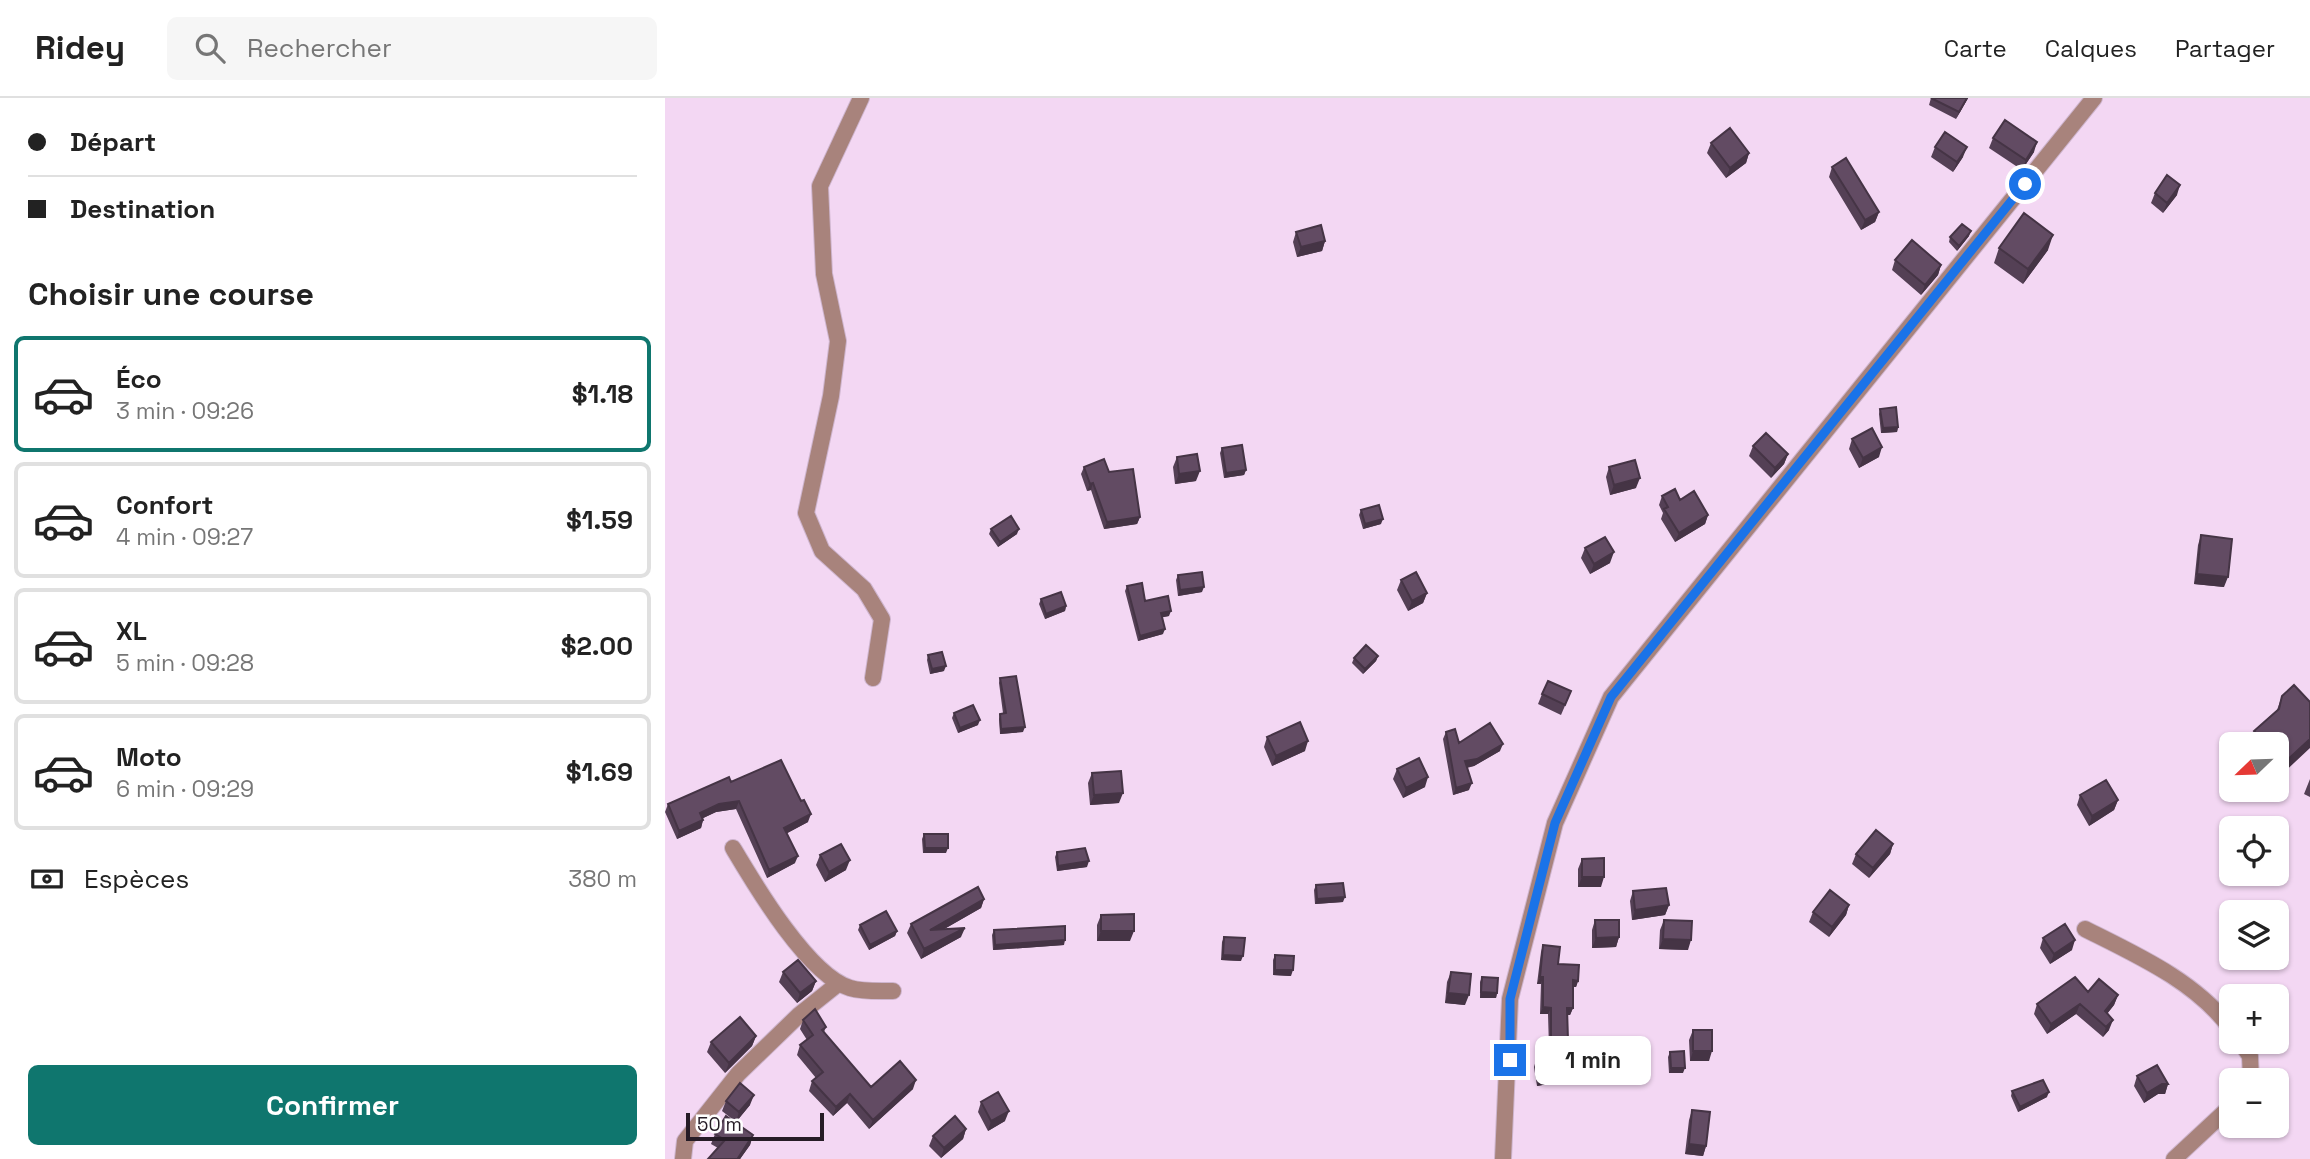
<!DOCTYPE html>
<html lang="fr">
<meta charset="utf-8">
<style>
:root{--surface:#fff;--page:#f6f6f6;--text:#222;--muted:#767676;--line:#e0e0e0;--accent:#0f766e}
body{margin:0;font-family:"Space Grotesk",sans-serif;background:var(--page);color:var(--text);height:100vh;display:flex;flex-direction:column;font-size:26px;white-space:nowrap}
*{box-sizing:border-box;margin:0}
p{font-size:23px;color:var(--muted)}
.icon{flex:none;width:38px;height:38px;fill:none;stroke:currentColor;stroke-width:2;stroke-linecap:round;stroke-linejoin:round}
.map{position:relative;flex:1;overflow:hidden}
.drawer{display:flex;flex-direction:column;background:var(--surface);width:665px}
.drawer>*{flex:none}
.guide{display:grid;align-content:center;height:154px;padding:0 28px;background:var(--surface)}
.needle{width:46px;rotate:247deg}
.controls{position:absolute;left:1554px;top:634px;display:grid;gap:14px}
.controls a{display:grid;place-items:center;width:70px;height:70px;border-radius:10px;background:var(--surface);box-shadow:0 2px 5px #0004;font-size:35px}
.scale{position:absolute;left:21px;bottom:18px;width:138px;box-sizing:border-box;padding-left:7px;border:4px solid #261c26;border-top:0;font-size:19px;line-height:24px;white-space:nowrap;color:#261c26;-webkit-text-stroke:5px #fff;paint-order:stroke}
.end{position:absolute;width:32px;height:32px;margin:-16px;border:9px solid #1a73e8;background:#fff;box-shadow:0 0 0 4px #fff}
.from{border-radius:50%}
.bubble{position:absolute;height:49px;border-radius:10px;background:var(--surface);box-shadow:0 2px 5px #0004;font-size:23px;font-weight:600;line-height:49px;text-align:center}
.guide b{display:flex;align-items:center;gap:24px;height:66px;font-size:26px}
.guide b+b{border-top:2px solid var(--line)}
.guide i{width:18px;height:18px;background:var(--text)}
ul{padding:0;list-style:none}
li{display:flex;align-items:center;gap:21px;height:116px;margin:0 14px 10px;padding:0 14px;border:4px solid var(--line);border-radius:10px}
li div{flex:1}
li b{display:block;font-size:26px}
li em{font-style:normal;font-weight:600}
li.on{border-color:var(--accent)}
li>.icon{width:63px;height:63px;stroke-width:1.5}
h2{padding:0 28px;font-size:32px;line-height:84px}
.pay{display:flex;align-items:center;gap:18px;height:77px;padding:0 28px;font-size:26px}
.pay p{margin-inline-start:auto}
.primary-button{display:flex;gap:14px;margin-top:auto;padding:14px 28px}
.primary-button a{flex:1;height:80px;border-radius:10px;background:var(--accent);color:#fff;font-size:28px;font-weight:600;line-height:80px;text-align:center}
header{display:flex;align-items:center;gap:42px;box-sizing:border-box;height:98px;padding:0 35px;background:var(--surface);border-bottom:2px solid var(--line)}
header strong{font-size:33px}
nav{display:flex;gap:38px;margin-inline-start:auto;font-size:24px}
.search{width:490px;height:63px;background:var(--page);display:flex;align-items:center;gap:18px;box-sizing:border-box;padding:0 24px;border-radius:10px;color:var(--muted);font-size:26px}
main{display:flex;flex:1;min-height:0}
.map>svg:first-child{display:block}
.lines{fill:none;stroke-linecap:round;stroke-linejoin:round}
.street-casing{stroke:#ceb5ce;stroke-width:18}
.street{stroke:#a8837c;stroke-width:16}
.wall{fill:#544055}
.shaded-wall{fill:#453445}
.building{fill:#624b63;stroke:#453445;stroke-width:2}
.route{stroke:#1a73e8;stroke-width:9}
</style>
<header>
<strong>Ridey</strong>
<div class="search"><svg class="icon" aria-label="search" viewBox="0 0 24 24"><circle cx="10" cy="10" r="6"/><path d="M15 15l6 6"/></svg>Rechercher</div>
<nav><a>Carte</a><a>Calques</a><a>Partager</a></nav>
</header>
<main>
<section class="drawer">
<div class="guide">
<b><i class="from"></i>Départ</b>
<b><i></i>Destination</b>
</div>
<h2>Choisir une course</h2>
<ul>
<li class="on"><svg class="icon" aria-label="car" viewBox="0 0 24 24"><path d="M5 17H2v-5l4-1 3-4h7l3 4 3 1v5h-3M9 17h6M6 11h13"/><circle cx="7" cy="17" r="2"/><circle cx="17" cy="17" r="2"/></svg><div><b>Éco</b><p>3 min · 09:26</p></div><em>$1.18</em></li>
<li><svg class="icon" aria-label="car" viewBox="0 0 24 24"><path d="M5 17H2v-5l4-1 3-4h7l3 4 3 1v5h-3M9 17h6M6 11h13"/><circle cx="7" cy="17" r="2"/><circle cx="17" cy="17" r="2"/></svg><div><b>Confort</b><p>4 min · 09:27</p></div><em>$1.59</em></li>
<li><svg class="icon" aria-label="car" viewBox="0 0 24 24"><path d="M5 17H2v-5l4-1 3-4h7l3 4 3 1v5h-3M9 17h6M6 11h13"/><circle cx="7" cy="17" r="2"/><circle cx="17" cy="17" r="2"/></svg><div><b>XL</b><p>5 min · 09:28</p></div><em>$2.00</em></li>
<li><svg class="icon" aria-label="car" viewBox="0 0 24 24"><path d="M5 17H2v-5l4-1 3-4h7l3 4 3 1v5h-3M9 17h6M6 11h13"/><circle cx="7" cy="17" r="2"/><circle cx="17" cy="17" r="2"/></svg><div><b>Moto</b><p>6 min · 09:29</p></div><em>$1.69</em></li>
</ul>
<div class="pay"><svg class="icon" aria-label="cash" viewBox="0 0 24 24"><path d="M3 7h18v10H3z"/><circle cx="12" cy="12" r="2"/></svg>Espèces<p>380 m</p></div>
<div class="primary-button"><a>Confirmer</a></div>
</section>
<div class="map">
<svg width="1645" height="1061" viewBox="0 0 1645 1061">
<rect width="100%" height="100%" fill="#f3d7f3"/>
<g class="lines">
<defs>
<path id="street" d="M196 0 155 88 159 176 173 243 166 298 141 415 157 453 199 491 217 521 208 580
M68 750C90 787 143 877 185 890 198 894 214 893 228 893
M1420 831C1472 857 1532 884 1566 931
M1575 943 1585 958 1586 982
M18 1061 20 1043 73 976 134 917 174 885
M838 1061 845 901 890 725 946 599 1429 0
M1509 1061 1566 1008"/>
</defs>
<use href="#street" class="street-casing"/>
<use href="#street" class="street"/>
</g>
<path class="wall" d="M1266 0H1303L1291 21 1264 7Z
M1328 40 1369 54 1357 72 1324 50Z
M1046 45 1084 55 1081 65 1061 80 1042 55Z
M1270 49 1298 59 1288 74 1266 59Z
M1167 69 1214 114 1210 124 1196 132 1164 79Z
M1490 95 1512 97 1498 115 1486 105Z
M631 134 660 143 657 153 632 159 628 144Z
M1304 138 1292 153 1284 144 1285 139Z
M1334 150 1383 152 1358 186 1329 165Z
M1230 162 1276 167 1273 177 1256 197 1227 172Z
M1215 311 1233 329 1232 334 1216 335 1214 316Z
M1187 341 1214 359 1194 370 1184 351Z
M1088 348 1123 356 1119 366 1106 380 1084 358Z
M557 350 581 372 579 377 559 380 555 355Z
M512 359 531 383 510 386 508 369Z
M419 369 444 374 475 419 472 426 439 431 426 392 422 393 416 376Z
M944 369 971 390 945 397 941 379Z
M997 398 1015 402 1043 417 1040 426 1010 444 996 421 998 415 994 407Z
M696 412 716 426 698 431 694 417Z
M326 431 352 436 333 449 324 436Z
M1536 437 1559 489 1529 486 1533 447Z
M920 450 945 465 925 476 916 460Z
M513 477 537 494 513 498 511 482Z
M736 482 762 495 758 505 743 513 732 492Z
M462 488 480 503 504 518 497 519 498 536 473 543 460 493Z
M376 501 401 508 400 513 380 521 374 506Z
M263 557 279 573 265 576 262 562Z
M713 558 711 563 698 576 687 565 689 560Z
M335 580 358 634 335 636 334 621 335 616 338 615 334 585Z
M877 596 902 603 896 617 873 606Z
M1617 598 1645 604 1613 680 1612 678V646H1585L1589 633 1612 612Z
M289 615 313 627 293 635 287 620Z
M781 634 794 645 835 653 809 668 802 670 804 692 788 697 778 641Z
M602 639 640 653 607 668 599 649Z
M732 671 760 689 738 700 728 681Z
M427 675 454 705 425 707 423 685Z
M1645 681V699L1639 696Z
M66 684 143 724 122 735 130 765 102 780 71 711 51 714 38 720V722L36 730 12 741 0 714 3 706Z
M1415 697 1453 702 1449 712 1424 728 1412 707Z
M259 736 281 755H258L257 741Z
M1228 746 1225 756 1204 780 1187 766 1191 756Z
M392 754 422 769 392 773 390 759Z
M155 757 181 772 160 784 151 767Z
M917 761 936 789H913V771Z
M651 787 678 804 650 806 649 792Z
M968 793 1004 807 1000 817 967 822 965 803Z
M319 801 316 810 279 831 296 839 256 861 242 835 246 826Z
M1184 807 1181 817 1164 839 1144 824 1148 814Z
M436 817 465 843H432V827Z
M930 822 954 839 951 849 927 850V832Z
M999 822 1023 852 994 851 995 832Z
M195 827 232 833 230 838 204 852 193 832Z
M329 832 399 847 328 852 327 837Z
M559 839 576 863 556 862 557 844Z
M1378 840 1407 852 1385 866 1375 850Z
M878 847 893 866 913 883 911 889H908V910L905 917H903L901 949 884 950 883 916H875L876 886H872L876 854Z
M610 857 626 878 608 877V862Z
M118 874 151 883 147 893 132 905 114 884Z
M786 874 800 907 780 905 782 884Z
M817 879 832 895 831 900H815V884Z
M1423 894 1453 897 1449 907 1442 916 1444 932 1438 939 1411 916 1382 936 1369 916 1372 906Z
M138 922 161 929 159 934 206 989 248 991 204 1031 182 1005 168 1018 144 993 147 983 151 980 132 957 135 947 142 942 135 931Z
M1028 932 1044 963H1025L1024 942Z
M91 938 87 948 60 975 42 954 46 944Z
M1005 954 1018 975H1004L1003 959Z
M872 959 897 974 893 984 872 988 869 969Z
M1472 978 1503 986 1500 996H1493L1479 1005 1469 988Z
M1347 993 1382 999 1353 1014 1346 998Z
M61 1003 85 1007 71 1024 57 1013Z
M316 1004 340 1023 323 1033 313 1014Z
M1027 1012 1041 1048 1038 1058 1020 1056 1024 1022Z
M301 1031 298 1041 276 1060 264 1048 268 1038Z
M50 1036 88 1037 85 1047 75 1061H43L53 1050 46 1046Z"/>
<path class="shaded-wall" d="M1302 0H1303L1291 21 1294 14Z
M1372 44 1369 54 1357 72 1361 62Z
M1302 49 1298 59 1288 74 1292 64Z
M1084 55 1081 65 1061 80 1065 70Z
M1515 87 1512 97 1498 115 1502 105Z
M1214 114 1210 124 1196 132 1200 122Z
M1306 133 1304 138 1292 153 1294 148Z
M1388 137 1383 152 1358 186 1363 171Z
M660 143 657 153 632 159 636 149Z
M1276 167 1273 177 1256 197 1260 187Z
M1233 329 1232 334 1216 335 1218 330Z
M1217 349 1214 359 1194 370 1198 360Z
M1123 356 1119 366 1106 380 1110 370Z
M581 372 579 377 559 380 561 375Z
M535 373 531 383 510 386 514 376Z
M975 380 971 390 945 397 949 387Z
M428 385 426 392 422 393 425 386Z
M1043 417 1040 426 1010 444 1014 435Z
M475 419 472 426 439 431 442 424Z
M718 421 716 426 698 431 700 426Z
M354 431 352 436 333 449 335 444Z
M949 454 945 465 925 476 929 466Z
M1532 476 1563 479 1559 489 1529 486Z
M539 489 537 494 513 498 515 492Z
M762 495 758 505 743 513 747 503Z
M401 508 400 513 380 521 381 516Z
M506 513 504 518 494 520 496 515Z
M500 531 498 536 473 543 475 538Z
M713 558 711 563 698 576 700 571Z
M281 568 279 573 265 576 267 571Z
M315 622 313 627 293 635 295 630Z
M360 629 358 634 335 636 336 631Z
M1645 641V650L1613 680 1619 665Z
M643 643 640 653 607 668 611 658Z
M838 646 835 653 809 668 797 670 800 663Z
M763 679 760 689 738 700 741 690Z
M807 685 804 692 788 697 791 690Z
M458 695 454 705 425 707 429 697Z
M1453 702 1449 712 1424 728 1427 718Z
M74 703 71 711 51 714 32 723 35 715 54 706Z
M146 716 143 724 117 738 119 730Z
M38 722 36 730 12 741 14 733Z
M1228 746 1225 756 1204 780 1208 770Z
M260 750H283L281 755H258Z
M133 758 130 765 102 780 104 772Z
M185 762 181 772 160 784 164 774Z
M424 763 422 769 392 773 393 768Z
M917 779H939L936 789H913Z
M680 799 678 804 650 806 652 801Z
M319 801 316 810 262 841 265 832Z
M1004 807 1000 817 967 822 970 812Z
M1184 807 1181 817 1164 839 1167 829Z
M300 830 296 839 256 861 259 851Z
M232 833 230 838 204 852 205 847Z
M436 833H469L465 843H432Z
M954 839 951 849 927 850 931 840Z
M998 841 1026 842 1023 852 994 851Z
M400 842 399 847 328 852 330 847Z
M1410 842 1407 852 1385 866 1389 856Z
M558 857 578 858 576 863 556 862Z
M610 872H628L626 878 608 877Z
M875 879H878L876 886H872Z
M908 882 913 883 911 889H905Z
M151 883 147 893 132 905 135 895Z
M816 894 832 895 831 900H815Z
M783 895 804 897 800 907 780 905Z
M1453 897 1449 907 1436 923 1440 913Z
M1415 906 1411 916 1382 936 1386 926Z
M878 909 886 910 883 916H875Z
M902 910H908L905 917H900Z
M1448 922 1444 932 1438 939 1441 929Z
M91 938 87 948 60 975 64 965Z
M903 942 901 949 884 950 886 943Z
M1028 953H1047L1044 963H1025Z
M1006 970H1020L1018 975H1004Z
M897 974 893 984 872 988 875 978Z
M251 982 248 991 204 1031 208 1022Z
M1497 986H1503L1500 996H1493L1479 1005 1482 995Z
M1384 994 1382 999 1353 1014 1355 1009Z
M185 996 182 1005 168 1018 171 1009Z
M89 997 85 1007 71 1024 74 1014Z
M344 1013 340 1023 323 1033 326 1023Z
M301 1031 298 1041 276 1060 279 1050Z
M88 1037 85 1047 75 1061H73Z
M1024 1046 1041 1048 1038 1058 1020 1056Z"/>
<path class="building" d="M1266 0H1302L1294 14Z
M1340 22 1372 44 1361 62 1328 40Z
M1065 30 1084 55 1065 70 1046 45Z
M1280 34 1302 49 1292 64 1270 49Z
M1181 60 1214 114 1200 122 1167 69Z
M1502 77 1515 87 1502 105 1490 95Z
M1359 115 1388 137 1363 171 1334 150Z
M1297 126 1306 133 1294 148 1285 139Z
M656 127 660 143 636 149 631 134Z
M1247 142 1276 167 1260 187 1230 162Z
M1231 309 1233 329 1218 330 1215 311Z
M1207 330 1217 349 1198 360 1187 341Z
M1101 335 1123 356 1110 370 1088 348Z
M577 347 581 372 561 375 557 350Z
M532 356 535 373 514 376 512 359Z
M439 361 444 374 468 371 475 419 442 424 428 385 425 386 419 369Z
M970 362 975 380 949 387 944 369Z
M1010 391 1015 402 1029 393 1043 417 1014 435 999 411 1003 409 997 398Z
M714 407 718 421 700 426 696 412Z
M346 418 354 431 335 444 326 431Z
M1536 437 1567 441 1563 479 1532 476Z
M940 439 949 454 929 466 920 450Z
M537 474 539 489 515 492 513 477Z
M751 474 762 495 747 503 736 482Z
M477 485 480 503 503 498 506 513 496 515 500 531 475 538 462 488Z
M396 494 401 508 381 516 376 501Z
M701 547 713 558 700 571 689 560Z
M277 554 281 568 267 571 263 557Z
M351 578 360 629 336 631 335 616 341 615 335 580Z
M883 583 906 593 900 607 877 596Z
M1629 587 1645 604V641L1619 665 1612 657V646H1601L1589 633 1614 611 1617 598Z
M308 607 315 622 295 630 289 615Z
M635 624 643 643 611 658 602 639Z
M825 625 838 646 812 661 800 663 807 685 791 690 781 634 790 631 794 645Z
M754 660 763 679 741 690 732 671Z
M116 662 136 703 139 702 146 716 119 730 133 758 104 772 74 703 54 706 35 715 38 722 14 733 3 706 64 679 66 684Z
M456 673 458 695 429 697 427 675Z
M1441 682 1453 702 1427 718 1415 697Z
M1211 732 1228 746 1208 770 1191 756Z
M259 736H283V750H260Z
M176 746 185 762 164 774 155 757Z
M420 750 424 763 393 768 392 754Z
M939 760V779H917V761Z
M678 785 680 799 652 801 651 787Z
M313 789 319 801 265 832 300 830 259 851 246 826Z
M1001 790 1004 807 970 812 968 793Z
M1165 792 1184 807 1167 829 1148 814Z
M221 813 232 833 205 847 195 827Z
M469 816V833H436V817Z
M930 822H954V839L931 840Z
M999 822 1027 823 1026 842 998 841Z
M1400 826 1410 842 1389 856 1378 840Z
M400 828V842L330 847 329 832Z
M559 839 580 840 578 858 558 857Z
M878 847 895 849 893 866 914 867 913 883 908 882V910H902L903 942 886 943V910L878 909V879H875Z
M610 857 629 858 628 872H610Z
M133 862 151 883 135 895 118 874Z
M786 874 806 876 804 897 783 895Z
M817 879 833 880 832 895 816 894Z
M1410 879 1423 894 1434 881 1453 897 1440 913 1448 922 1441 929 1415 906 1386 926 1372 906Z
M150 911 161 929 157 932 206 989 235 963 251 982 208 1022 185 996 171 1009 147 983 158 974 135 947 148 937 138 922Z
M75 919 91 938 64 965 46 944Z
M1028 932H1047V953H1028Z
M1019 953 1020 970H1006L1005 954Z
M894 956 897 974 875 978 872 959Z
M1492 967 1503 986H1497L1482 995 1472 978Z
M1378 982 1384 994 1355 1009 1347 993Z
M75 985 89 997 74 1014 61 1003Z
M333 994 344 1013 326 1023 316 1004Z
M1027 1012 1045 1014 1041 1048 1024 1046Z
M61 1018 88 1037 73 1060 74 1061H43L60 1042 50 1036Z
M290 1018 301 1031 279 1050 268 1038Z"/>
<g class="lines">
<path class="route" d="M845 962V901L890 725 946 599 1360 86"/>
</g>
</svg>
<div class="controls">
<a><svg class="needle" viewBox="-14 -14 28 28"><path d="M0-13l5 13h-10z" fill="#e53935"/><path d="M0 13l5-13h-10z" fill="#767676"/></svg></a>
<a><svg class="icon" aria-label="locate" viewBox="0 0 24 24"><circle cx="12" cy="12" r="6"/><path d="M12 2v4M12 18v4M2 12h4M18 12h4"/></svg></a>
<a><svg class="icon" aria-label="layers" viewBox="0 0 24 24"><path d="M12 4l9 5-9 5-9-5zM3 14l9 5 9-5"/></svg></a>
<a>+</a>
<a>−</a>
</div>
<div class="scale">50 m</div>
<i class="end from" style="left:1360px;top:86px"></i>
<i class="end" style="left:845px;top:962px"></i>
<div class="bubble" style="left:870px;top:938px;width:116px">1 min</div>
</div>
</main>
